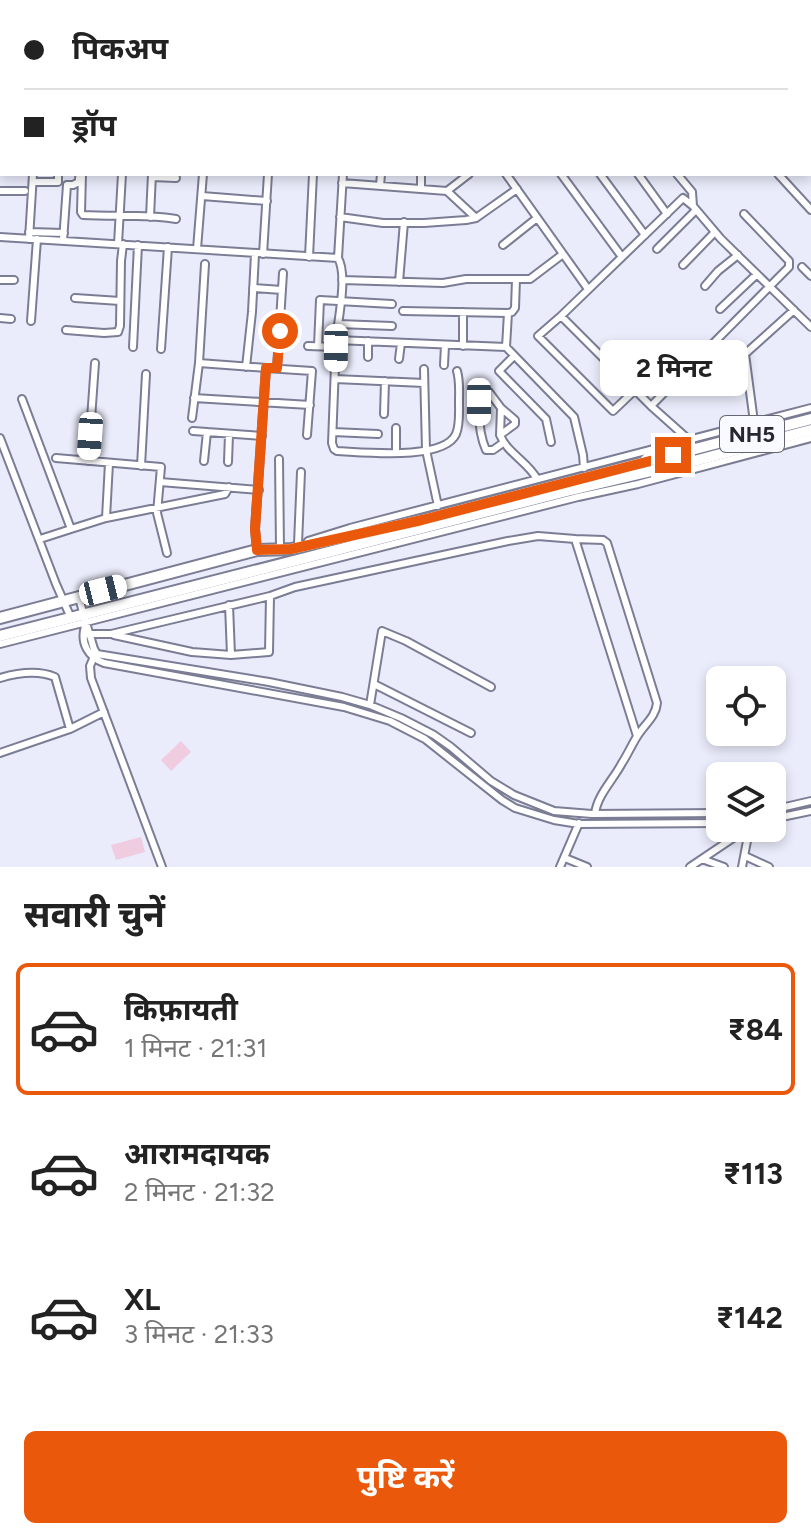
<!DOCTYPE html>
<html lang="hi">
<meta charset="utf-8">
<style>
:root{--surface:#fff;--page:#f2f2f2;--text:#222;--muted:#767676;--line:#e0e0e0;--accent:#ea580c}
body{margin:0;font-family:Figtree,"Noto Sans Devanagari",sans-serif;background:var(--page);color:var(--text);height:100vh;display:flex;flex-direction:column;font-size:30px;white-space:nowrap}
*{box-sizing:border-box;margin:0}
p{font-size:26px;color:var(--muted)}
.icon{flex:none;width:44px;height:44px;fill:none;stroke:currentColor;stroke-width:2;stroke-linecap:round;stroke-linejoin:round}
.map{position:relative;height:867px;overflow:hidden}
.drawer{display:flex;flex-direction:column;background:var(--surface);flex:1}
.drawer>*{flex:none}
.top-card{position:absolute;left:0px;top:0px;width:812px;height:176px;box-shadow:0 4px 12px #0003;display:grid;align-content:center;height:176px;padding:0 24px;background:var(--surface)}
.tools{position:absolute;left:706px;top:666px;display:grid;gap:16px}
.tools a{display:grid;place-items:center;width:80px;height:80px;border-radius:12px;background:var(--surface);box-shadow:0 4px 12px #0003;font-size:40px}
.end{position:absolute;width:36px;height:36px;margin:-18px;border:10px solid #ea580c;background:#fff;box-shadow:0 0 0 4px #fff}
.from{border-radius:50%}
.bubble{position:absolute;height:56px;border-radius:12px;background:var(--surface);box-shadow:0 4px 12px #0003;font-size:26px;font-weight:700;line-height:56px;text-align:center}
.car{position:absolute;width:24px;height:48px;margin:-24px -12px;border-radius:10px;box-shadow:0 0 6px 2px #0007;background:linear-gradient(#fff 24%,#345 0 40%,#fff 0 76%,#345 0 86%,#fff 0)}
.top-card b{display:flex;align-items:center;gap:28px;height:76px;font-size:30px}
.top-card b+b{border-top:2px solid var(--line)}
.top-card i{width:20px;height:20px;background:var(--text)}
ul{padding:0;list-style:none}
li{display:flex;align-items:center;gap:24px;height:132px;margin:0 16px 12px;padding:0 8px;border:4px solid transparent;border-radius:12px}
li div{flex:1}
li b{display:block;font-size:30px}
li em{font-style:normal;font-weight:700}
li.selected{border-color:var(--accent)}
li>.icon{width:72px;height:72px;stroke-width:1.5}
h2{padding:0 24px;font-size:36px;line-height:96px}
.primary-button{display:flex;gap:16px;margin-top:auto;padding:16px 24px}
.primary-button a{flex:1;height:92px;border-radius:12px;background:var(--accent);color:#fff;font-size:32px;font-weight:700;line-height:92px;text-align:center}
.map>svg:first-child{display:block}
.green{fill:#efcce0}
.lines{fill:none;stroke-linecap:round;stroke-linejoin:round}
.minor-casing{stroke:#7b7d95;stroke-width:10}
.highway-casing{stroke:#7b7d95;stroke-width:14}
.minor{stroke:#fff;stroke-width:6}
.highway{stroke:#fff;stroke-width:10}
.route{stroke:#ea580c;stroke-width:10}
.labels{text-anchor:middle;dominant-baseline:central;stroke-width:6;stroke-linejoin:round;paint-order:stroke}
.shield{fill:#f9faff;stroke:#65666f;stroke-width:2}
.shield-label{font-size:22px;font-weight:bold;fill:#262731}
</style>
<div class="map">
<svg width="811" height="867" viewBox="0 0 811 867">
<rect width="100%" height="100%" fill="#eaecfb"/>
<path class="green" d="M181 741 191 752 171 771 161 760Z
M141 837 145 852 116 860 111 845Z"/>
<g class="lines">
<defs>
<path id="minor" d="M169 0 198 2
M264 0 278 1
M573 0 574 2
M617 0 618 2
M646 0 648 2
M798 0 799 2
M18 2V0
M59 2V0
M94 2V0
M131 2V0
M162 2V0
M212 2V0
M323 2V0
M354 2V0
M397 2V0
M529 2 533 0
M683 2 686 0
M753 2 757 0
M810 10H811
M810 21 811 23
M0 60H2
M810 92 811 91
M0 96H2
M810 140 811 141
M0 147H2
M82 174 81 212 83 215C114 217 145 214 176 219
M506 174 588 289
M561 174 622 257
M600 174 645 235
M638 174 667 214
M677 174 692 192 693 206
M778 174 811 210
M152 177 176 178
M33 182H58V174
M342 183 447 191 469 174
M380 186 381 174
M421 189V174
M0 191H25
M447 191 476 218
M202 196 267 201
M150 217 152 174
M340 217 383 223H424L466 220 476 218 517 189
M29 232 64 233
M0 237 338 258 343 174
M29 239 33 174
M63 241 67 185H73L79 182V178
M118 244 122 174
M503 245 537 218
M197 249 203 174
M657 249 696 210
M263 254 268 174
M309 257 313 174
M338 258C348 275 338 320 336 340L506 347 508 313 403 311
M683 265 715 232
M802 267 811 276
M0 280H14
M342 280 443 283 466 279H530L563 254
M399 282 404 222
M705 286 718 271 738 255
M253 288 282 290
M75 298 120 301
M720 309 757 274
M508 313 512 312 515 308 516 279
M561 316 538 336 613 411 635 390
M0 318 11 319
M31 321 37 239
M338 324 392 326
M66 330 104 333 118 332 120 326 121 261 123 244
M336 340 332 443 334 449 337 451C363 452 444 461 456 434 460 425 459 412 459 402 459 392 460 381 457 371
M308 346 336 347
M318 346 320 300 392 304
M463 346V312
M133 347 138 245
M506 347 574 417 583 455 584 468
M161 349 168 247
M514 356 499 371 546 419 551 442
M368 357V341
M399 359 401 343
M199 363 266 368 255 529 257 550
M444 365 445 345
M246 367 252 312 255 254
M266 368 312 371 307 435
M277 368 283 273
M424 369 426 450 438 506
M335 379 424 383
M194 398 310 405
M22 399 71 529 40 539
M651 406 789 267V261L744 214
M384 414 385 381
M192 418 199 363 205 264
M754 422 745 354 794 310
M193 431 262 436
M333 432 378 434
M500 435 501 408
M0 438 56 584 71 618
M688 439 651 406 561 316 683 198 693 206 721 239 811 327
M503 443 493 450H486C478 432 478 412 480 392L482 391 489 392 501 408 515 420V424L500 435C507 453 528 462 537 479
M396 453V428
M56 458 161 467 157 513 167 553
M279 459 280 548
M88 461 95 363
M204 461 207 432
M228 462 229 434
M141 466 146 374
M160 482 259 490
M106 518 109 463
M71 529 106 518 225 494 229 487
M308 541 350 528 811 408
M298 544 301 472
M79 597C82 610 86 623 90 636 93 643 92 648 97 654L269 682 342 697 370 705 401 718 434 735 451 747 491 781 514 795 554 811 592 814 720 813
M85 626C80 643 88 657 104 663L344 707 390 721 425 739 502 800 515 808 554 820 579 824 720 823
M86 634H111L270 596 295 587 508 541 538 536 575 539
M114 635 192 652 231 655 229 605
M0 644 578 497 638 484 811 438
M231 655 269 652 270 596
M93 659 90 666 91 678 162 867
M0 678C17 673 38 670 55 677L70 729
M374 684 471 733
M370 705 382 631 406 641 491 687
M0 753 70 729 104 712
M772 810 811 801
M595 814C597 795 614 779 622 763 628 754 632 744 638 735 645 724 656 716 657 703L607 543 603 540 575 539 637 736
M772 819 811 811
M745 856 769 867
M565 858 587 867
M702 859 724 867
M560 867 579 823
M690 867 745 830
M742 867 747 841 745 828"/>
<path id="highway" d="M644 462 657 448
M0 618 257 550 291 549 422 520 811 419
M0 636 567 491 694 461 811 430"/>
</defs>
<use href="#minor" class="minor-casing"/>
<use href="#highway" class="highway-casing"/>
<use href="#minor" class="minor"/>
<use href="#highway" class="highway"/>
</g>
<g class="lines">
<path class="route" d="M280 331 277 368H266L255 529 257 550 291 549 422 520 673 455"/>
</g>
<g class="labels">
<rect class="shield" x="720" y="416" width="64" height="36" rx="6"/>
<g class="shield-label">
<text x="752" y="434">NH5</text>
</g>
</g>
</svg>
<div class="tools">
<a><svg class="icon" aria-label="locate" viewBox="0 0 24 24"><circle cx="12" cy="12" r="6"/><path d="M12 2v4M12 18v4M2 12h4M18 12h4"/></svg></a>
<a><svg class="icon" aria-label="layers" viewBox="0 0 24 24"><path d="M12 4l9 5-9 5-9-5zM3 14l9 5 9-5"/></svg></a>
</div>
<i class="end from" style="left:280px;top:331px"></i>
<i class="end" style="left:673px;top:455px"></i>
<div class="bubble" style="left:600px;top:340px;width:148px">2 मिनट</div>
<i class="car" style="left:336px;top:348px;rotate:181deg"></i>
<i class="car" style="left:479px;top:402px;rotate:180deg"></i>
<i class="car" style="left:90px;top:436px;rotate:184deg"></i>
<i class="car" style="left:103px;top:590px;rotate:76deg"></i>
<div class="top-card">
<b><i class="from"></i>पिकअप</b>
<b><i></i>ड्रॉप</b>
</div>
</div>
<section class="drawer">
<h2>सवारी चुनें</h2>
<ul>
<li class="selected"><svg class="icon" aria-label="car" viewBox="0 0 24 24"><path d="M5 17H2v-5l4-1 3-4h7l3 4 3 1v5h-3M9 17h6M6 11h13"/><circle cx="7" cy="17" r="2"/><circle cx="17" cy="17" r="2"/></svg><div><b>किफ़ायती</b><p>1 मिनट · 21:31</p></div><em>₹84</em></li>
<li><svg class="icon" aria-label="car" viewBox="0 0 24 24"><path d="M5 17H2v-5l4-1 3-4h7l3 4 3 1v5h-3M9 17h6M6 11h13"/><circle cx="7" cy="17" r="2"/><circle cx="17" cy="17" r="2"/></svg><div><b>आरामदायक</b><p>2 मिनट · 21:32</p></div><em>₹113</em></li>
<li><svg class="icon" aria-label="car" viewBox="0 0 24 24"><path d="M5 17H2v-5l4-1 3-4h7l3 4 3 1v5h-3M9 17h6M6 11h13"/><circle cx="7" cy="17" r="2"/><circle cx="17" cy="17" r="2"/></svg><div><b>XL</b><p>3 मिनट · 21:33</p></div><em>₹142</em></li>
</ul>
<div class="primary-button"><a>पुष्टि करें</a></div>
</section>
